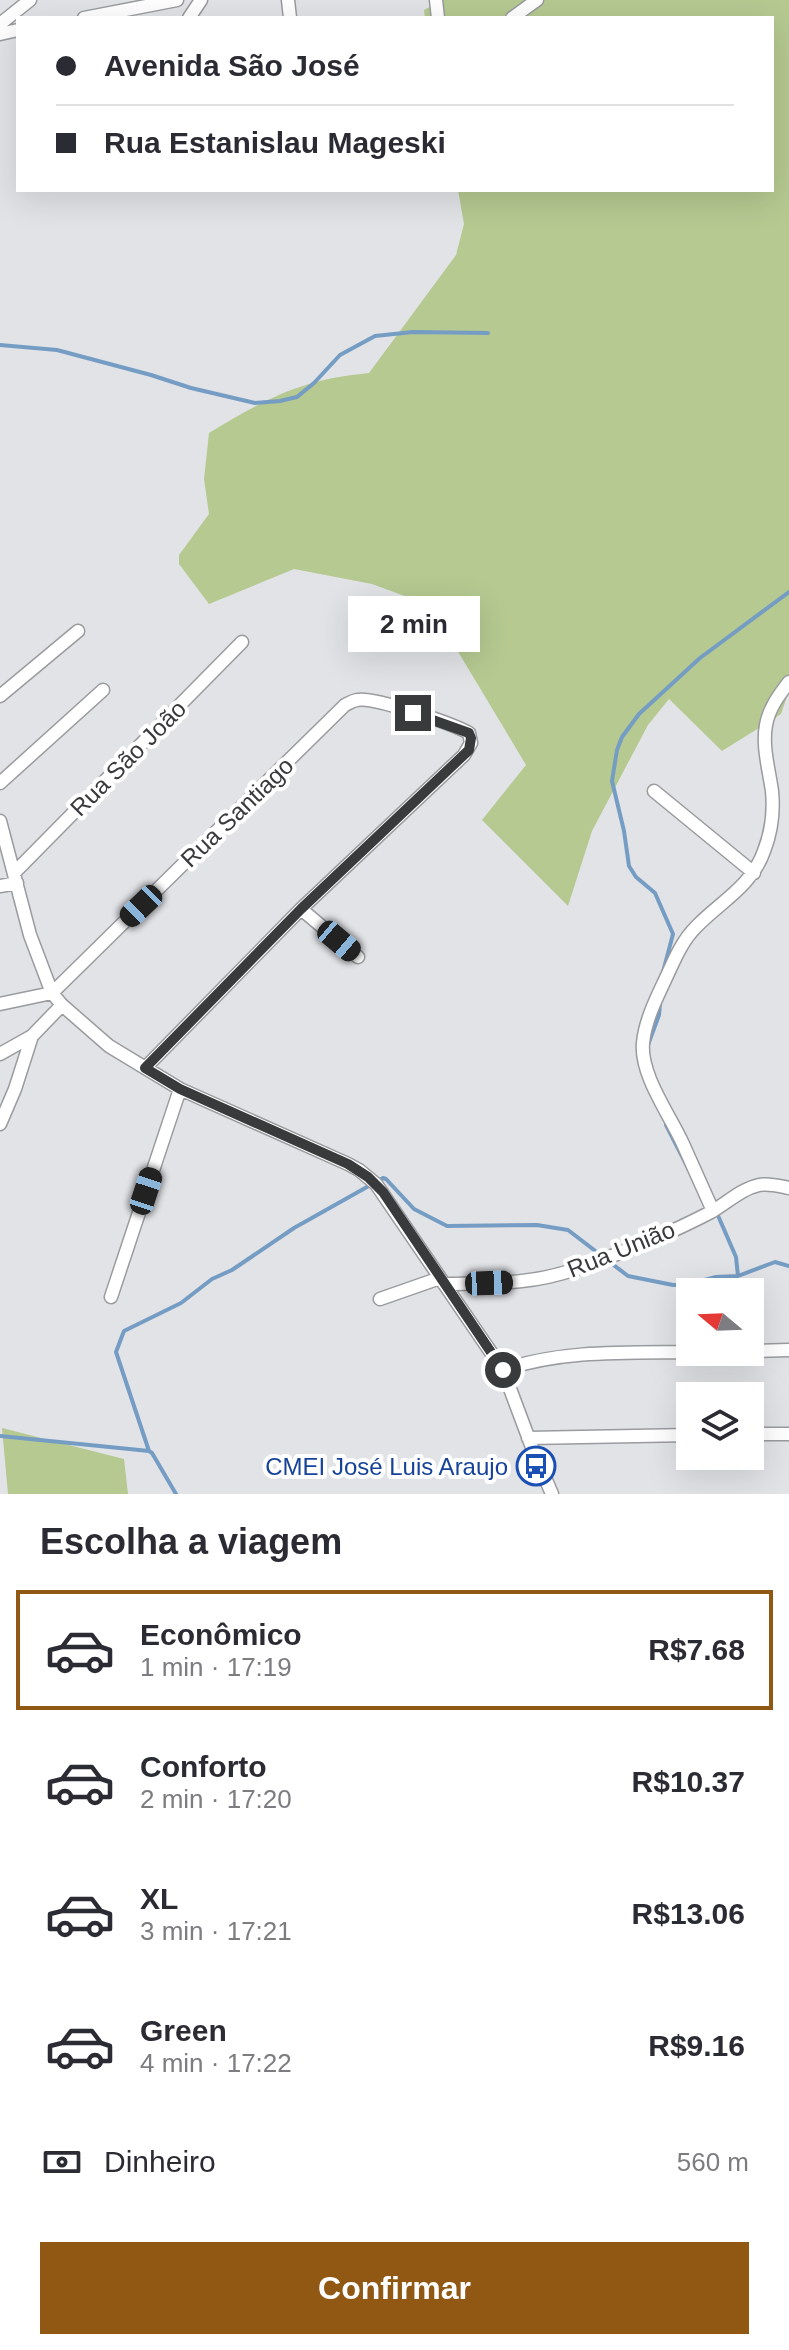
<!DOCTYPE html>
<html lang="pt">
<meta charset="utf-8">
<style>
:root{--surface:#fff;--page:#f7f7f7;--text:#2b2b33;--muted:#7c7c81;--line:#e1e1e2;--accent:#915814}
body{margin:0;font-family:Helvetica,sans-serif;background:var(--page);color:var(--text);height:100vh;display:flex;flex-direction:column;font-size:30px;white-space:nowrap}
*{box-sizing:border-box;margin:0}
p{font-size:26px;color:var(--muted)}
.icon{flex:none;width:44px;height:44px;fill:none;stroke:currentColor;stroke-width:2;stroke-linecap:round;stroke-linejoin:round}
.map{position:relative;height:1494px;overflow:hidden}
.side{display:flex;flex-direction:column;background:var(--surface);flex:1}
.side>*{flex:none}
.guide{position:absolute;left:16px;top:16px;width:758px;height:176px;border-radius:0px;box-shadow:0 8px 32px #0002;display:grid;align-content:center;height:176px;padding:0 40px;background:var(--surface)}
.needle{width:52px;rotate:289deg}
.fabs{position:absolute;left:676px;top:1278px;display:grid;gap:16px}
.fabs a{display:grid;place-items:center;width:88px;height:88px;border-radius:0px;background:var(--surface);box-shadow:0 8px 32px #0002;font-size:40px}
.end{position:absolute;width:36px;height:36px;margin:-18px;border:10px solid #393a3b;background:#fff;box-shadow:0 0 0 4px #fff}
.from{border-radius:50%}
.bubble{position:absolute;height:56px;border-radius:0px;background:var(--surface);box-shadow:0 8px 32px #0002;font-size:26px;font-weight:600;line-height:56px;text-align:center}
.car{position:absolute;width:24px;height:48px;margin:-24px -12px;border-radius:10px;box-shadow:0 0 6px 2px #0007;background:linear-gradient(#222 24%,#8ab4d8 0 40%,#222 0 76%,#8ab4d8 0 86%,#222 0)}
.guide b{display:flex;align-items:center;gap:28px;height:76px;font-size:30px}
.guide b+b{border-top:2px solid var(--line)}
.guide i{width:20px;height:20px;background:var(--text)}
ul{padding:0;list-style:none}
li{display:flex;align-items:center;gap:24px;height:120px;margin:0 16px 12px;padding:0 24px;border:4px solid transparent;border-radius:0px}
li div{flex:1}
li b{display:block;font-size:30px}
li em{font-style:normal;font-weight:600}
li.current{border-color:var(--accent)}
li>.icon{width:72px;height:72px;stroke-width:1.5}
h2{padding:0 40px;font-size:36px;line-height:96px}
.pay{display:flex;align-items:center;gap:20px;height:88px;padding:0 40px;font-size:30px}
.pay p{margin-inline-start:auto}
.cta{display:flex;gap:16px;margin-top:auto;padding:16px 40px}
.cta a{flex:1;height:92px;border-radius:0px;background:var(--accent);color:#fff;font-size:32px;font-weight:600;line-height:92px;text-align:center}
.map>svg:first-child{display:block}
.green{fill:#b5c991}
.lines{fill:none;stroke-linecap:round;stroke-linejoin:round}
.stream{stroke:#759dc4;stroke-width:4}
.minor-casing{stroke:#9a9b9e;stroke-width:15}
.minor{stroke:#fff;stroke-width:12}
.route{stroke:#393a3b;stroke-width:10}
.labels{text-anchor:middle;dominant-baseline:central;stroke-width:8;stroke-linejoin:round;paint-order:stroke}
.street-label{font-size:24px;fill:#393a3b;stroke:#fff}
.transit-label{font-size:24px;fill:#164399;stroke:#fff;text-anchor:end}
</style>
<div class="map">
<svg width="789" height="1494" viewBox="0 0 789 1494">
<rect width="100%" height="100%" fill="#e2e3e7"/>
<path class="green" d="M443 0H789V691L781 714 722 751 669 699 648 725 592 831 568 906 482 820 526 765 451 640 421 602 372 584 294 569 209 604 179 564V555L209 514 204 479 209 433C265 399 302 379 369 373L456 255 464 224 458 190H772V18H425L424 10Z
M2 1428 124 1459 128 1494H8Z"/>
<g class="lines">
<path class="stream" d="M0 345 57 350 151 375 191 388 255 403 280 401 297 397 314 383 340 355 375 336 413 332 488 333
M663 972 673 934 655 893 636 877 629 866 624 831 612 781 617 750 622 737 639 714 700 658 789 592
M648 1045 659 1015 660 1004
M666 1125 689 1170
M716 1211 736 1257 738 1276
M0 1436 149 1451
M176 1494 152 1453 149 1451 116 1352 124 1331 181 1303 212 1279 232 1270 294 1228 383 1178 386 1179 414 1209 447 1226 537 1225 568 1230 628 1276 673 1285H685L716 1277 738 1276 775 1262 789 1266"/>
<defs>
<path id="minor" d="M288 0 290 18
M436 0 438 18
M84 18 177 0
M189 18 201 0
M512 18 537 0
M0 24 30 0
M0 34 18 30
M0 696 78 631
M0 783 103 690
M654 791 754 873
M0 821 30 935 52 993 62 1005 109 1046 180 1089 348 1164 359 1170 376 1184 503 1370 533 1450 552 1494
M14 873 242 642
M0 886 17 883
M301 909 358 957
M0 1004 52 993 345 705C349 703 352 701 357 700 373 696 453 724 469 733L471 743 464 755 301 909 145 1068
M0 1054 32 1036 62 1005
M0 1124 15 1089 32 1036
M713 1211C703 1189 693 1166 683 1144 670 1115 640 1075 643 1043 645 1021 656 999 665 980 674 961 681 942 696 927 720 902 752 886 764 851 771 833 774 811 772 791 769 770 762 746 766 725 769 708 779 695 789 682
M444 1284C492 1283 530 1285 576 1269 622 1253 669 1234 711 1212 727 1203 741 1189 759 1185 769 1183 779 1186 789 1188
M111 1297 180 1089
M380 1299 440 1278
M750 1351 789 1350
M503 1370C564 1349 632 1353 696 1352
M750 1434H789
M528 1438 690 1435"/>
</defs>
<use href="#minor" class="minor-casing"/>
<use href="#minor" class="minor"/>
</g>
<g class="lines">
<path class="route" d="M413 713 469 733 471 738 469 750 301 909 145 1068 180 1089 348 1164 368 1177 383 1192 503 1370"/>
</g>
<defs>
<symbol id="bus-ring" viewBox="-11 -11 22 22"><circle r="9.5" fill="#fff" stroke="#1a4fb4" stroke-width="1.5"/><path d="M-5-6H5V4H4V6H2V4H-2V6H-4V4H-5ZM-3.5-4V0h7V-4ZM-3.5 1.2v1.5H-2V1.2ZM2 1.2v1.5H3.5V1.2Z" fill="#1a4fb4"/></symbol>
</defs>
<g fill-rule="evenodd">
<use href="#bus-ring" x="514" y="1444" width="44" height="44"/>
</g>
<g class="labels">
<g class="street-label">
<text transform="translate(128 758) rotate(-45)">Rua São João</text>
<text transform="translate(237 812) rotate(-44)">Rua Santiago</text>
<text transform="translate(621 1249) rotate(-22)">Rua União</text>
</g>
<g class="transit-label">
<text x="508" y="1466">CMEI José Luis Araujo</text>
</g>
</g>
</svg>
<div class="fabs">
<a><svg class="needle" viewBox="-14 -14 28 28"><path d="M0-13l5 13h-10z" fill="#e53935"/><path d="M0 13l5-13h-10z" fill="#7c7c81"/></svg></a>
<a><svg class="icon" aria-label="layers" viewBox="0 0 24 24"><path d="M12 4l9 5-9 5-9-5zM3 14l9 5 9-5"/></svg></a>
</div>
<i class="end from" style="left:503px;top:1370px"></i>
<i class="end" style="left:413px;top:713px"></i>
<div class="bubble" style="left:348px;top:596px;width:132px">2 min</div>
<i class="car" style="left:141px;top:906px;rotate:226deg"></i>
<i class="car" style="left:339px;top:941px;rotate:130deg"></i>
<i class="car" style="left:146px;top:1191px;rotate:18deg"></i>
<i class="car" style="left:489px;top:1283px;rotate:88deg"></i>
<div class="guide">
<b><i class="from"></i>Avenida São José</b>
<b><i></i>Rua Estanislau Mageski</b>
</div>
</div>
<section class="side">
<h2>Escolha a viagem</h2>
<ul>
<li class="current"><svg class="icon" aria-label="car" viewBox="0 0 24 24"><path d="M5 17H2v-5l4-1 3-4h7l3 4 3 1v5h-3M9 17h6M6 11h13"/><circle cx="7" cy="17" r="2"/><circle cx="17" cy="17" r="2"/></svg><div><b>Econômico</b><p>1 min · 17:19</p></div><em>R$7.68</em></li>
<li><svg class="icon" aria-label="car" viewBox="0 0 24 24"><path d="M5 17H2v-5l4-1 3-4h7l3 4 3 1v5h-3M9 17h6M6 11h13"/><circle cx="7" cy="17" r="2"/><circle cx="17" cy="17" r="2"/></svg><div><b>Conforto</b><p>2 min · 17:20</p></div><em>R$10.37</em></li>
<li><svg class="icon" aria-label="car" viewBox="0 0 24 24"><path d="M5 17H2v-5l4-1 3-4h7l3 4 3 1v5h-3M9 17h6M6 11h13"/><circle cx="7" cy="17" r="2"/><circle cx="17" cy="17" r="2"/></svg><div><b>XL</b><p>3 min · 17:21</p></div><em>R$13.06</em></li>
<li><svg class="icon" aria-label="car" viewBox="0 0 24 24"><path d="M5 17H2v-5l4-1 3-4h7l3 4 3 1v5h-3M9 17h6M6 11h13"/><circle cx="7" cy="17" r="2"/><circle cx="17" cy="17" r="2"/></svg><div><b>Green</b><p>4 min · 17:22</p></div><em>R$9.16</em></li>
</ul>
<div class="pay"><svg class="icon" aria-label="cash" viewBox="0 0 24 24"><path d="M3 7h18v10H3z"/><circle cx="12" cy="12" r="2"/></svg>Dinheiro<p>560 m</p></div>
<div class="cta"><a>Confirmar</a></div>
</section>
